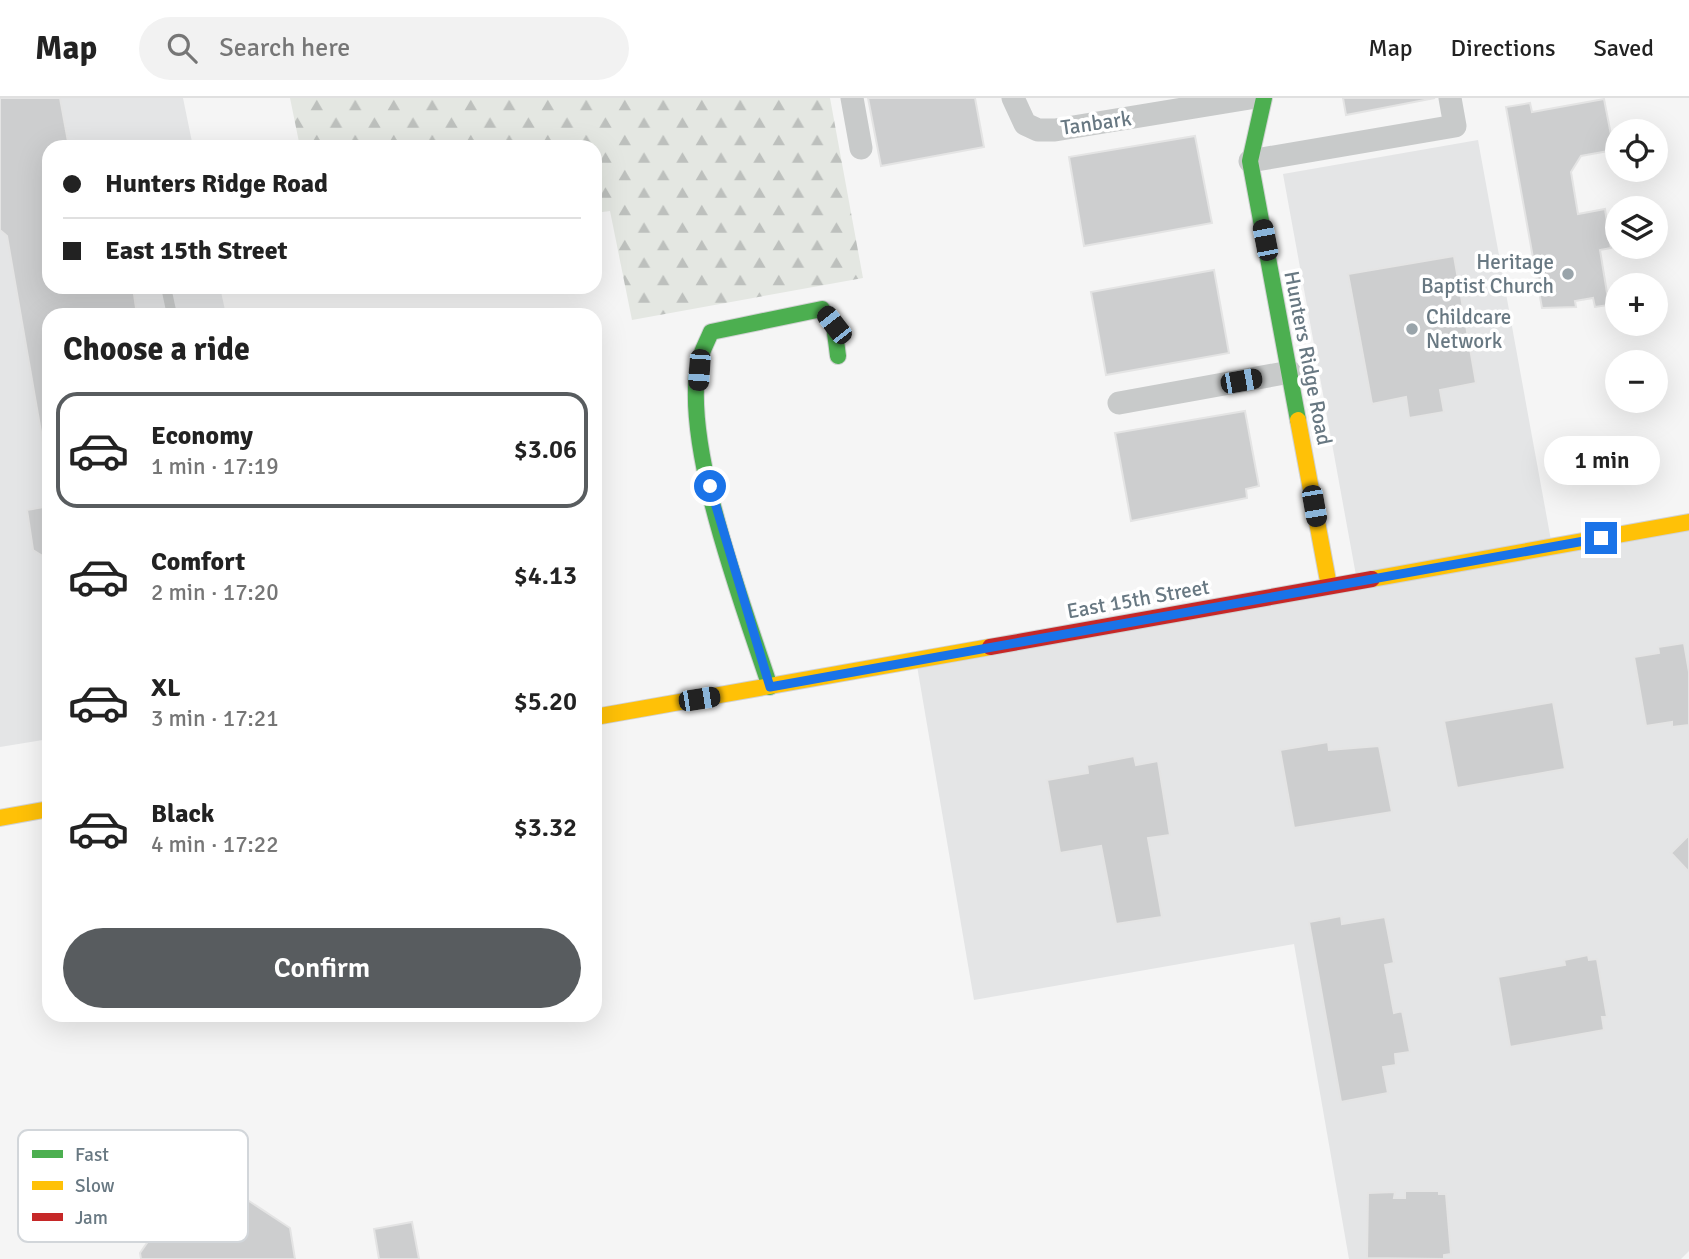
<!DOCTYPE html>
<meta charset="utf-8">
<style>
:root{--surface:#fff;--page:#f2f2f2;--text:#222;--muted:#767676;--line:#e0e0e0;--accent:#585c5f}
body{margin:0;font-family:Signika,sans-serif;background:var(--page);color:var(--text);height:100vh;display:flex;flex-direction:column;font-size:26px;white-space:nowrap}
*{box-sizing:border-box;margin:0}
p{font-size:23px;color:var(--muted)}
.icon{flex:none;width:38px;height:38px;fill:none;stroke:currentColor;stroke-width:2;stroke-linecap:round;stroke-linejoin:round}
.map{position:relative;flex:1;overflow:hidden}
.sheet{position:absolute;left:42px;top:210px;width:560px;height:714px;display:flex;flex-direction:column;background:var(--surface);border-radius:21px;box-shadow:0 7px 28px #0002}
.sheet>*{flex:none}
.hud{position:absolute;left:42px;top:42px;width:560px;height:154px;border-radius:21px;box-shadow:0 7px 28px #0002;display:grid;align-content:center;height:154px;padding:0 21px;background:var(--surface)}
.buttons{position:absolute;left:1605px;top:21px;display:grid;gap:14px}
.buttons a{display:grid;place-items:center;width:63px;height:63px;border-radius:50%;background:var(--surface);box-shadow:0 7px 28px #0002;font-size:35px}
.end{position:absolute;width:32px;height:32px;margin:-16px;border:9px solid #1a73e8;background:#fff;box-shadow:0 0 0 4px #fff}
.from{border-radius:50%}
.bubble{position:absolute;height:49px;border-radius:24px;background:var(--surface);box-shadow:0 7px 28px #0002;font-size:23px;font-weight:600;line-height:49px;text-align:center}
.car{position:absolute;width:21px;height:42px;margin:-21px -10px;border-radius:9px;box-shadow:0 0 5px 2px #0007;background:linear-gradient(#222 24%,#8ab4d8 0 40%,#222 0 76%,#8ab4d8 0 86%,#222 0)}
.hud b{display:flex;align-items:center;gap:24px;height:66px;font-size:26px}
.hud b+b{border-top:2px solid var(--line)}
.hud i{width:18px;height:18px;background:var(--text)}
ul{padding:0;list-style:none}
li{display:flex;align-items:center;gap:21px;height:116px;margin:0 14px 10px;padding:0 7px;border:4px solid transparent;border-radius:21px}
li div{flex:1}
li b{display:block;font-size:26px}
li em{font-style:normal;font-weight:600}
li.active{border-color:var(--accent)}
li>.icon{width:63px;height:63px;stroke-width:1.5}
h2{padding:0 21px;font-size:32px;line-height:84px}
.action{display:flex;gap:14px;margin-top:auto;padding:14px 21px}
.action a{flex:1;height:80px;border-radius:42px;background:var(--accent);color:#fff;font-size:28px;font-weight:600;line-height:80px;text-align:center}
header{display:flex;align-items:center;gap:42px;box-sizing:border-box;height:98px;padding:0 35px;background:var(--surface);border-bottom:2px solid var(--line)}
header strong{font-size:33px}
nav{display:flex;gap:38px;margin-inline-start:auto;font-size:24px}
.search{width:490px;height:63px;background:var(--page);display:flex;align-items:center;gap:18px;box-sizing:border-box;padding:0 24px;border-radius:38px;color:var(--muted);font-size:26px}
.map>svg:first-child{display:block}
.built{fill:#e4e5e6}
.forest{fill:url(#forest-firs)}
.building{fill:#cdcecf;stroke:#e4e4e4;stroke-width:2}
.lines{fill:none;stroke-linecap:round;stroke-linejoin:round}
.fast-casing{stroke:#d1d2d3;stroke-width:18}
.slow-casing{stroke:#d1d2d3;stroke-width:18}
.jam-casing{stroke:#d1d2d3;stroke-width:18}
.lane{stroke:#c8caca;stroke-width:10}
.street{stroke:#c8caca;stroke-width:23}
.fast{stroke:#4caf50;stroke-width:16}
.slow{stroke:#ffc107;stroke-width:16}
.jam{stroke:#c62828;stroke-width:16}
.route{stroke:#1a73e8;stroke-width:9}
.poi-dot{fill:#99a4aa;stroke:#fff;stroke-width:2.5}
.labels{text-anchor:middle;dominant-baseline:central;stroke-width:7;stroke-linejoin:round;paint-order:stroke}
.street-label{font-size:21px;fill:#687882;stroke:#fff}
.poi-label{font-size:21px;fill:#687882;stroke:#fff;text-anchor:end}
.key{fill:#fff;stroke:#d2d6da;stroke-width:2}
.key-label{font-size:19px;fill:#687882}
</style>
<header>
<strong>Map</strong>
<div class="search"><svg class="icon" aria-label="search" viewBox="0 0 24 24"><circle cx="10" cy="10" r="6"/><path d="M15 15l6 6"/></svg>Search here</div>
<nav><a>Map</a><a>Directions</a><a>Saved</a></nav>
</header>
<div class="map">
<svg width="1689" height="1161" viewBox="0 0 1689 1161">
<defs>
<pattern id="forest-firs" width="22" height="20" patternUnits="userSpaceOnUse" patternTransform="scale(1.75)"><rect width="22" height="20" fill="#e4e7e2"/><path d="M5 1l3.5 6h-7zM16 11l3.5 6h-7z" fill="#bdc0bd"/></pattern>
</defs>
<rect width="100%" height="100%" fill="#f5f5f5"/>
<path class="built" d="M0 0H183L193 49H49V189H220L226 217H49V641L0 649Z
M1478 42 1552 448 1689 424V1153L1681 1161H1349L1294 846 974 902 916 562 1357 483 1283 76Z"/>
<path class="forest" d="M290 0H830L863 180 632 222 610 113 595 115V49H300Z"/>
<path class="building" d="M0 0H60L69 49H49V189H133L137 217H49V380L7 138 0 132Z
M868 0H975L984 49 881 68Z
M1343 0H1435L1346 17Z
M1604 1 1614 52 1581 58 1571 74 1578 116 1605 111 1611 150 1600 152 1609 207 1595 209 1593 200 1575 203 1576 209 1542 210 1506 9 1530 5 1532 14Z
M1195 38 1212 125 1084 148 1069 59Z
M1454 158 1476 285 1440 292 1444 314 1409 320 1406 299 1372 306 1348 176Z
M1214 172 1229 255 1106 277 1091 194Z
M1245 313 1259 388 1246 391 1247 400 1131 423 1115 335Z
M49 408V462L33 452 27 412Z
M1684 545 1689 574V627L1672 629V624L1646 628 1634 559 1659 555 1658 549Z
M1553 604 1565 671 1457 690 1444 623Z
M1328 644 1329 652 1379 648 1392 714 1294 730 1280 652Z
M1134 658 1136 667 1158 663 1170 737 1148 740 1162 819 1116 826 1101 748 1060 755 1047 682 1088 675 1087 667Z
M1689 737V774L1671 755Z
M1341 818 1342 826 1385 819 1394 865 1385 867 1394 915 1402 913 1410 954 1395 956 1396 967 1383 969 1388 995 1341 1004 1309 824Z
M1588 857 1589 862 1597 861 1607 919H1602L1604 932 1510 949 1498 879 1565 867 1564 862Z
M199 1070 290 1130 295 1161H141L140 1155Z
M1405 1093H1439V1096H1446L1451 1156 1444 1157V1161L1367 1160 1368 1095 1395 1094 1394 1100H1405Z
M412 1124 419 1161H379L374 1131Z"/>
<g class="lines">
<defs>
<path id="fast" d="M1264 0 1250 63 1298 322
M770 589C744 509 681 345 699 264 701 254 707 244 711 234L822 211 834 227 838 258"/>
<path id="slow" d="M1298 322 1329 488
M1372 481 1689 424
M595 619 990 549
M0 720 49 711"/>
<path id="jam" d="M990 549 1372 481"/>
</defs>
<use href="#fast" class="fast-casing"/>
<use href="#slow" class="slow-casing"/>
<use href="#jam" class="jam-casing"/>
<path class="lane" d="M166 189 172 217"/>
<path class="street" d="M852 0 861 50
M1013 0 1025 26 1038 32H1055L1250 0
M1250 63 1455 28 1450 0
M1119 305 1290 274"/>
<use href="#fast" class="fast"/>
<use href="#slow" class="slow"/>
<use href="#jam" class="jam"/>
</g>
<g class="lines">
<path class="route" d="M710 388 770 589 1601 440"/>
</g>
<g class="poi-dot">
<circle cx="1568" cy="176" r="7"/>
<circle cx="1412" cy="231" r="7"/>
</g>
<g class="labels">
<g class="street-label">
<text transform="translate(1096 25) rotate(-8)">Tanbark</text>
<text transform="translate(1308 260) rotate(79)">Hunters Ridge Road</text>
<text transform="translate(1138 501) rotate(-10)">East 15th Street</text>
</g>
<g class="poi-label">
<text x="1554" y="164">Heritage<tspan x="1554" dy="24">Baptist Church</tspan></text>
<text x="1426" y="219" text-anchor="start">Childcare<tspan x="1426" dy="24">Network</tspan></text>
</g>
</g>
<rect x="18" y="1032" width="230" height="112" rx="10" class="key"/>
<rect x="32" y="1052" width="31" height="8" fill="#4caf50"/>
<rect x="32" y="1083" width="31" height="9" fill="#ffc107"/>
<rect x="32" y="1115" width="31" height="8" fill="#c62828"/>
<g class="key-label">
<text x="75" y="1063">Fast</text>
<text x="75" y="1094">Slow</text>
<text x="75" y="1126">Jam</text>
</g>
</svg>
<div class="buttons">
<a><svg class="icon" aria-label="locate" viewBox="0 0 24 24"><circle cx="12" cy="12" r="6"/><path d="M12 2v4M12 18v4M2 12h4M18 12h4"/></svg></a>
<a><svg class="icon" aria-label="layers" viewBox="0 0 24 24"><path d="M12 4l9 5-9 5-9-5zM3 14l9 5 9-5"/></svg></a>
<a>+</a>
<a>−</a>
</div>
<i class="end from" style="left:710px;top:388px"></i>
<i class="end" style="left:1601px;top:440px"></i>
<div class="bubble" style="left:1544px;top:338px;width:116px">1 min</div>
<i class="car" style="left:1265px;top:142px;rotate:349deg"></i>
<i class="car" style="left:834px;top:227px;rotate:322deg"></i>
<i class="car" style="left:699px;top:272px;rotate:184deg"></i>
<i class="car" style="left:1241px;top:283px;rotate:80deg"></i>
<i class="car" style="left:1314px;top:408px;rotate:170deg"></i>
<i class="car" style="left:699px;top:601px;rotate:81deg"></i>
<div class="hud">
<b><i class="from"></i>Hunters Ridge Road</b>
<b><i></i>East 15th Street</b>
</div>
<section class="sheet">
<h2>Choose a ride</h2>
<ul>
<li class="active"><svg class="icon" aria-label="car" viewBox="0 0 24 24"><path d="M5 17H2v-5l4-1 3-4h7l3 4 3 1v5h-3M9 17h6M6 11h13"/><circle cx="7" cy="17" r="2"/><circle cx="17" cy="17" r="2"/></svg><div><b>Economy</b><p>1 min · 17:19</p></div><em>$3.06</em></li>
<li><svg class="icon" aria-label="car" viewBox="0 0 24 24"><path d="M5 17H2v-5l4-1 3-4h7l3 4 3 1v5h-3M9 17h6M6 11h13"/><circle cx="7" cy="17" r="2"/><circle cx="17" cy="17" r="2"/></svg><div><b>Comfort</b><p>2 min · 17:20</p></div><em>$4.13</em></li>
<li><svg class="icon" aria-label="car" viewBox="0 0 24 24"><path d="M5 17H2v-5l4-1 3-4h7l3 4 3 1v5h-3M9 17h6M6 11h13"/><circle cx="7" cy="17" r="2"/><circle cx="17" cy="17" r="2"/></svg><div><b>XL</b><p>3 min · 17:21</p></div><em>$5.20</em></li>
<li><svg class="icon" aria-label="car" viewBox="0 0 24 24"><path d="M5 17H2v-5l4-1 3-4h7l3 4 3 1v5h-3M9 17h6M6 11h13"/><circle cx="7" cy="17" r="2"/><circle cx="17" cy="17" r="2"/></svg><div><b>Black</b><p>4 min · 17:22</p></div><em>$3.32</em></li>
</ul>
<div class="action"><a>Confirm</a></div>
</section>
</div>
